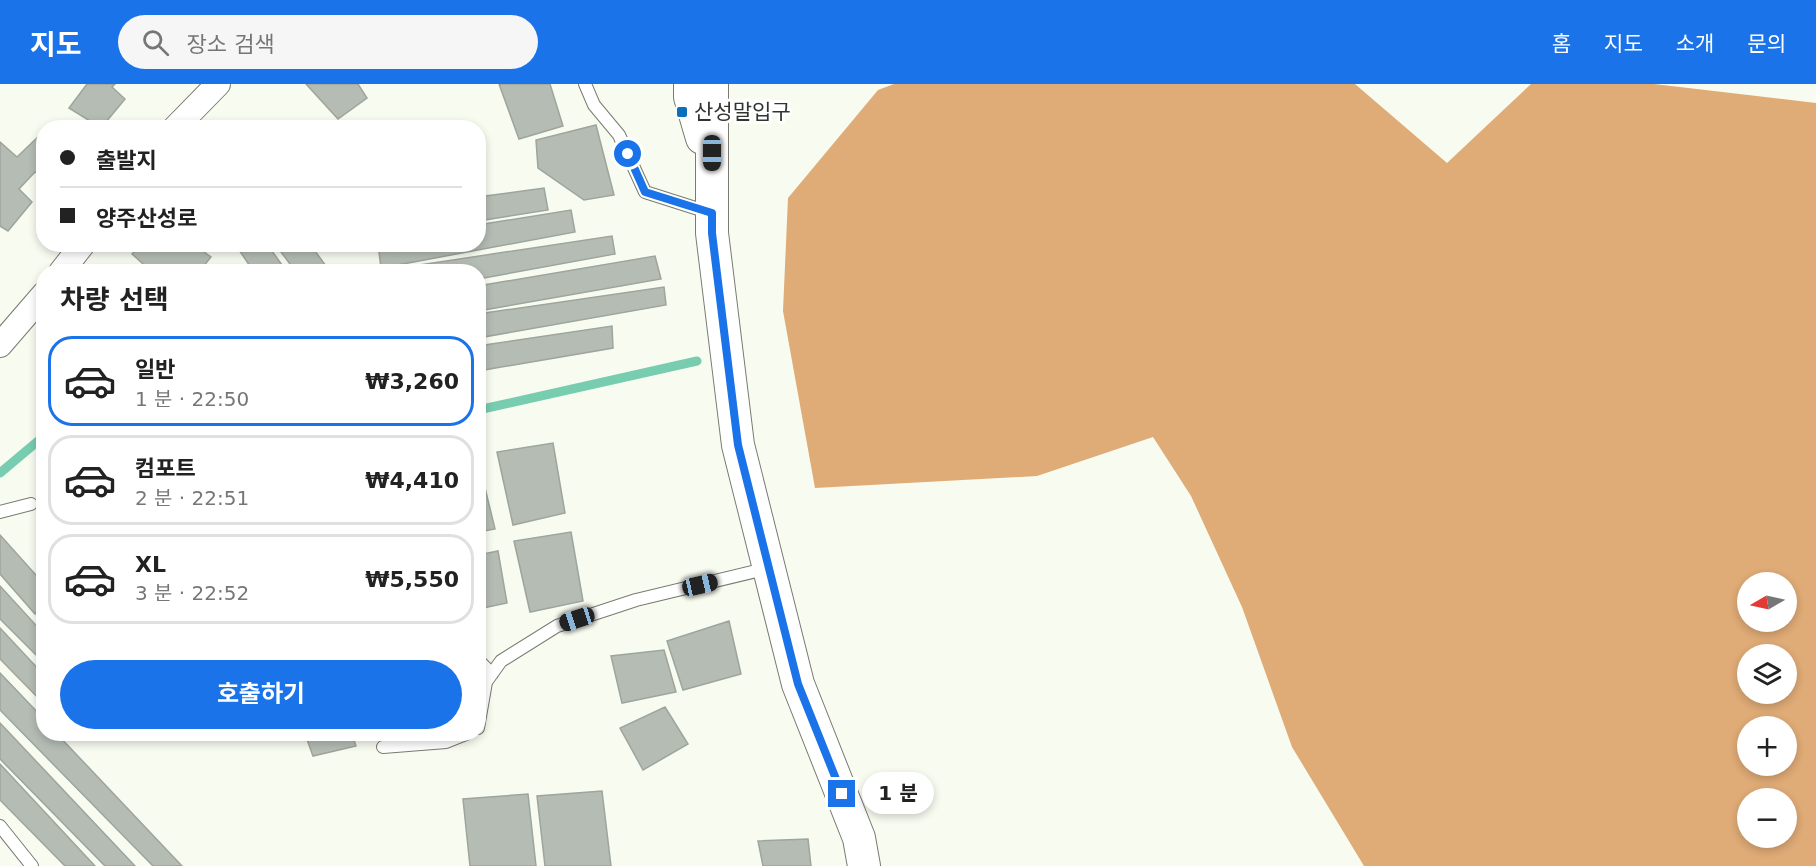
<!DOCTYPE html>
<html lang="ko">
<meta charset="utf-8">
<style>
:root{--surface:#fff;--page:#f6f6f6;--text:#222;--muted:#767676;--line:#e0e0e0;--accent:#1a73e8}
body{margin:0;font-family:"DejaVu Sans","Noto Sans KR",sans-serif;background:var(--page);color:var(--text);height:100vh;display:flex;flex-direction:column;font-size:22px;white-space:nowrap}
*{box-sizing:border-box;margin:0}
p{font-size:20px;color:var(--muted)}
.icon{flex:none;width:33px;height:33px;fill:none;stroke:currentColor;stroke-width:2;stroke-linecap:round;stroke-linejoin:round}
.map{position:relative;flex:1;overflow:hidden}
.drawer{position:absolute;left:36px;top:180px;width:450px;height:477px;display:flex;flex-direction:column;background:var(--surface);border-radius:24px;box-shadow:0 3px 9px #0003}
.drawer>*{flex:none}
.top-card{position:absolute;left:36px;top:36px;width:450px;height:132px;border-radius:24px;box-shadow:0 3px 9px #0003;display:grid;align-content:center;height:132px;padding:0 24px;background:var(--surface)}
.needle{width:39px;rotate:261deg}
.fabs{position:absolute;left:1737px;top:488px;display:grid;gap:12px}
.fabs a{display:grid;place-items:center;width:60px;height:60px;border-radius:50%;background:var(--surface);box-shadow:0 3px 9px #0003;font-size:30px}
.end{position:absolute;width:27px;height:27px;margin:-14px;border:8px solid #1a73e8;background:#fff;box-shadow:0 0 0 3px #fff}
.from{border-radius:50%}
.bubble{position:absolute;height:42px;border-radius:21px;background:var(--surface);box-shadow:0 3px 9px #0003;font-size:20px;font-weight:700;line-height:42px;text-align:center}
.car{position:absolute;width:18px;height:36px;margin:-18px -9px;border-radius:8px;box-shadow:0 0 4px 2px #0007;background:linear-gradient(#222 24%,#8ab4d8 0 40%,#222 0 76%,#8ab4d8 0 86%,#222 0)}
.top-card b{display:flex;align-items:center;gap:21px;height:57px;font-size:22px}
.top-card b+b{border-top:2px solid var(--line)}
.top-card i{width:15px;height:15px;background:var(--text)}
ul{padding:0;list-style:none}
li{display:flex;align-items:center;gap:18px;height:90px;margin:0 12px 9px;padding:0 12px;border:3px solid var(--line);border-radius:24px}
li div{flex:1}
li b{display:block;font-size:22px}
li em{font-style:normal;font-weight:700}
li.current{border-color:var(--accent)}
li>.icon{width:54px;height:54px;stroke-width:1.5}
h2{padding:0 24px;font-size:27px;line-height:72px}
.primary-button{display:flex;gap:12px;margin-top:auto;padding:12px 24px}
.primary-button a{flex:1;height:69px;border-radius:36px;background:var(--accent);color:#fff;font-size:24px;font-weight:700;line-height:69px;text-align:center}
header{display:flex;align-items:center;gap:36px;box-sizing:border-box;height:84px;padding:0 30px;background:var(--accent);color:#fff}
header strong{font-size:28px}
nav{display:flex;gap:33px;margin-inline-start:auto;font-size:21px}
.search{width:420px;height:54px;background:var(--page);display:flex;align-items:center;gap:15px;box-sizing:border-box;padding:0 21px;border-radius:33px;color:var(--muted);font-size:22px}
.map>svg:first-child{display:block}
.forest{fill:#dfab76;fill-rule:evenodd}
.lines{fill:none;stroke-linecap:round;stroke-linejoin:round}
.stream{stroke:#78ccb0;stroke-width:9}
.building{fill:#b4bcb4;stroke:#9da59c;stroke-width:1.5}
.service-casing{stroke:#797b71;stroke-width:14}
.minor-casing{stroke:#797b71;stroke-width:26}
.tertiary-casing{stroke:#797b71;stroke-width:34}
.service{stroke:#fff;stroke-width:12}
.minor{stroke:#fff;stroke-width:24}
.tertiary{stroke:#fff;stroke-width:32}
.route{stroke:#1a73e8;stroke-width:8}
.poi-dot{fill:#0a70bb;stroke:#fff;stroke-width:2}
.labels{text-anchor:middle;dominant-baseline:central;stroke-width:6;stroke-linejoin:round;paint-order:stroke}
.poi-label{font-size:21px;fill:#32342f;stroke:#fff;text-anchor:start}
</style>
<header>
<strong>지도</strong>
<div class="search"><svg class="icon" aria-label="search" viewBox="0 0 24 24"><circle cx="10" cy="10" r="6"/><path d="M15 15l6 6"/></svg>장소 검색</div>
<nav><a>홈</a><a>지도</a><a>소개</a><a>문의</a></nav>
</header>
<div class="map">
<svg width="1816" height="782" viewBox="0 0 1816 782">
<rect width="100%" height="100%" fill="#f8fbf0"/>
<path class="forest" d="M894 0H1355L1447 79 1531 0H1654L1816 19V782H1364L1292 663 1242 523 1191 412 1153 353 1037 392 815 404 783 227 788 114 878 6ZM1748 498H1786V537H1748ZM1748 570H1786V609H1748ZM1748 642H1786V681H1748ZM1748 714H1786V753H1748Z"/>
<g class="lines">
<path class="stream" d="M478 326 697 277
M0 389 44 352"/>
</g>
<path class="building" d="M87 0H115L112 3 125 15 101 44 69 24Z
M306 0H358L367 14 338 35Z
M499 0H550L563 42 519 55Z
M596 41 614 111 584 116 538 84 536 56Z
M40 51 44 54V94L35 88 19 105 32 118 8 147 0 142V58L17 73Z
M544 104 548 126 478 137V113Z
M571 126 575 148 381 184 378 160H478V141Z
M612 152 615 170 478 195V188H373Z
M141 160H193L211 173 199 188H152L132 170Z
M235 160H267L287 188H254Z
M275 160H310L326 182 316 188H296Z
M655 172 661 195 478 227V202Z
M664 203 666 221 478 254V230Z
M612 242 613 264 478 287V262Z
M553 359 565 429 513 441 497 368Z
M485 404 495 445 478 448V405Z
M571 448 583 517 530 528 514 457Z
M0 451 44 500V517L35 530 0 490Z
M498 467 507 519 478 525V471Z
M0 502 44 550V579L0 535Z
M729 537 741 590 683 606 667 557Z
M0 544 44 591V620L0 575Z
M664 566 676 608 622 619 611 572Z
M0 589 44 635V650H57L182 782H153L0 626Z
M665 623 688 660 643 686 620 644Z
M0 639 135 782H105L0 675Z
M305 650H352L356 662 313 672Z
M0 680 95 782H65L0 716Z
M602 707 611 782H545L537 712Z
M528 710 536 782H470L463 715Z
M808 755 811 782H763L758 757Z"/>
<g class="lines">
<defs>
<path id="service" d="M585 0 594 21 619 51 645 108 711 129
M0 428 31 420
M478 576 492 590
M478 644 486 598 501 577 557 542 636 516 769 484
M383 663 446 658 466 650
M0 742 32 782"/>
<path id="minor" d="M175 44 218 0
M61 188 83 160
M0 261 44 210"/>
<path id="tertiary" d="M690 0V13L702 54
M712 0V149L738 361 798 600 859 754 864 782"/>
</defs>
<use href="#service" class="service-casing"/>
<use href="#minor" class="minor-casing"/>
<use href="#tertiary" class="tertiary-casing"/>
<use href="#service" class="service"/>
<use href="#minor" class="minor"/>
<use href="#tertiary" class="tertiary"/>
</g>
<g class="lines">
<path class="route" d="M628 70 645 108 712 129V149L738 361 798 600 842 710"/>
</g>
<rect class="poi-dot" x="676" y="22" width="12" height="12" rx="3"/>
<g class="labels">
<g class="poi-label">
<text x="694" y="28">산성말입구</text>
</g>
</g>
</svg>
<div class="fabs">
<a><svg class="needle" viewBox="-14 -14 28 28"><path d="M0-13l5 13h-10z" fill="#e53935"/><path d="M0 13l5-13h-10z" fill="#767676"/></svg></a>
<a><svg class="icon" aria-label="layers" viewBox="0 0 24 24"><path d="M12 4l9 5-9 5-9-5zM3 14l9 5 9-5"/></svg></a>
<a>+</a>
<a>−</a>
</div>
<i class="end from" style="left:628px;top:70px"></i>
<i class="end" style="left:842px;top:710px"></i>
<div class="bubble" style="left:862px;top:688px;width:72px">1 분</div>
<i class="car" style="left:712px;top:69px;rotate:180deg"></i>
<i class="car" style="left:700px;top:501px;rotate:77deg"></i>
<i class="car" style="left:577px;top:535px;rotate:252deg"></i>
<div class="top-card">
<b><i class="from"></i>출발지</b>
<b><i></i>양주산성로</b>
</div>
<section class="drawer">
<h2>차량 선택</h2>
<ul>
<li class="current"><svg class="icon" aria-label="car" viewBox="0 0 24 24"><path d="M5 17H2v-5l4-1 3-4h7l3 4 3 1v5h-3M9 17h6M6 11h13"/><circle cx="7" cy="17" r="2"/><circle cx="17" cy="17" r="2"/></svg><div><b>일반</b><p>1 분 · 22:50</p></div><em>₩3,260</em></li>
<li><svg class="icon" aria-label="car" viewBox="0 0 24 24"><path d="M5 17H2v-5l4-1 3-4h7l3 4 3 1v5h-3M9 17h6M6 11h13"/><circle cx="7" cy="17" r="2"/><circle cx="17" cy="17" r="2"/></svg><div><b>컴포트</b><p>2 분 · 22:51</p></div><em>₩4,410</em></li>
<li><svg class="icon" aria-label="car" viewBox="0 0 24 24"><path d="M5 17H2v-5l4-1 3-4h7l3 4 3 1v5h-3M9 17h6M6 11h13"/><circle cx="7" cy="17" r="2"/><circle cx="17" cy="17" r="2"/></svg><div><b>XL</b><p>3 분 · 22:52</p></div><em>₩5,550</em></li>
</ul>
<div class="primary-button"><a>호출하기</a></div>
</section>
</div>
